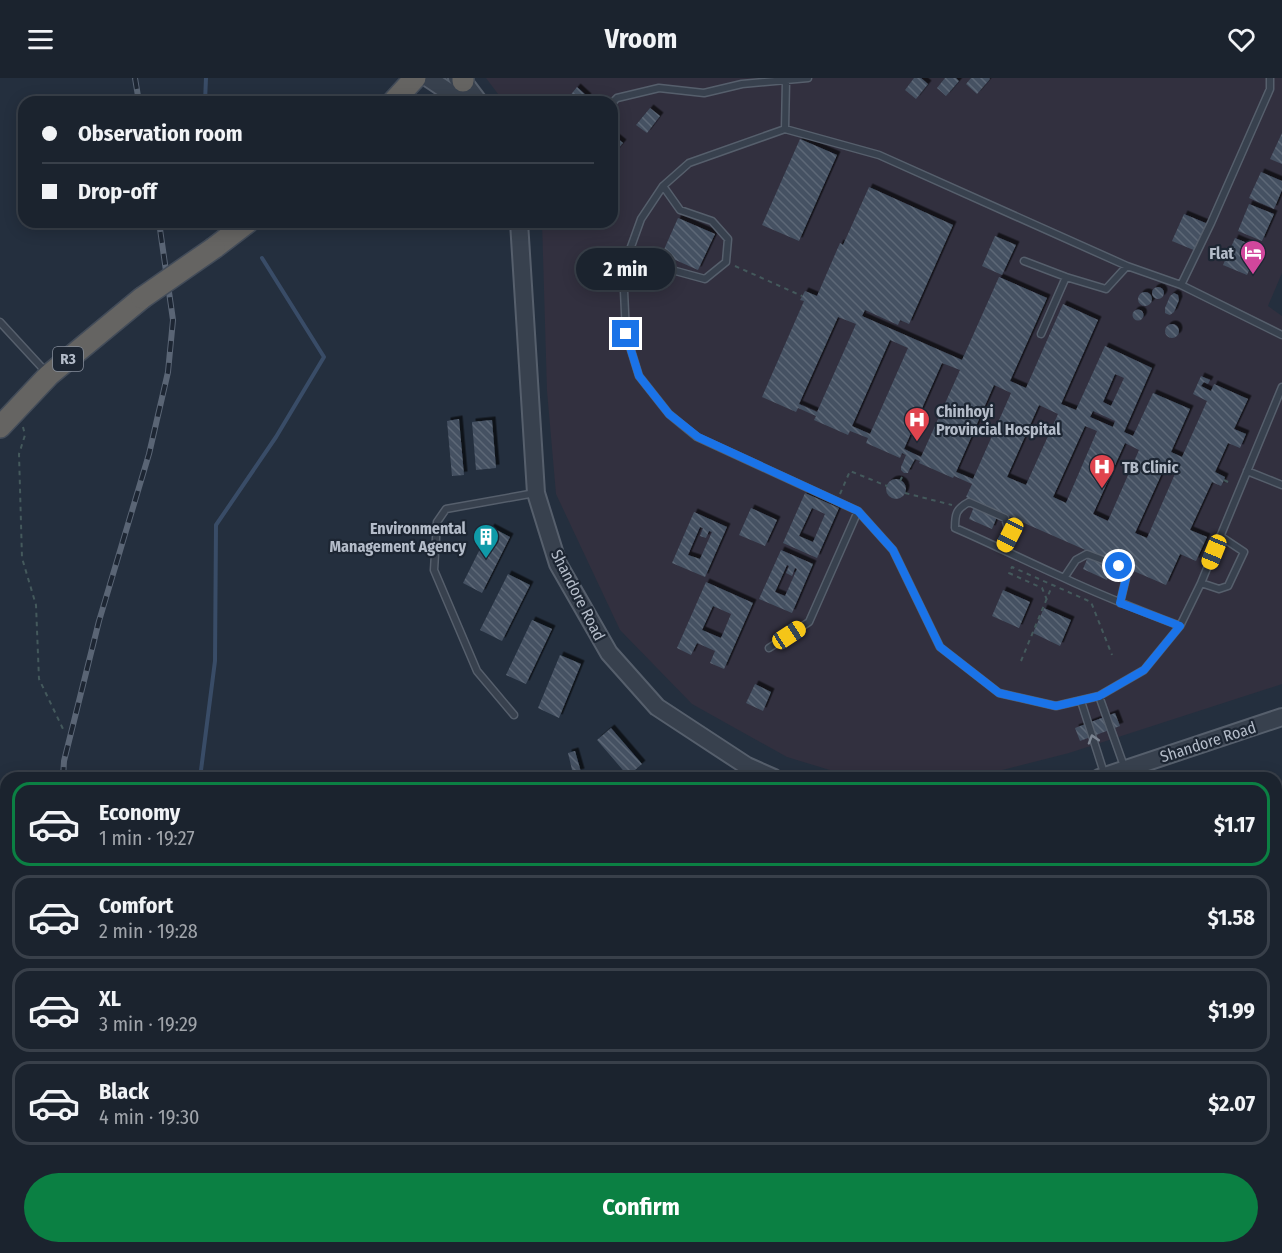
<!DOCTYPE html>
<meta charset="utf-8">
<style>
:root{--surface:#1b232e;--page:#242b36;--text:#f1f3f6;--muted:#a0a4aa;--line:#39404a;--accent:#0b8043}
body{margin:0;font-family:"Fira Sans Condensed",sans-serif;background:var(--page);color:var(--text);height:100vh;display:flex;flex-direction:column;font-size:22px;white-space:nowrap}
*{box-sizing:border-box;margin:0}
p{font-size:20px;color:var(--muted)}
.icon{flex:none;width:33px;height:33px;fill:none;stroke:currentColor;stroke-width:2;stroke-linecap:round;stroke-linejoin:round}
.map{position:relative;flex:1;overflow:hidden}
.sheet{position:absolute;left:0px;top:694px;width:1282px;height:482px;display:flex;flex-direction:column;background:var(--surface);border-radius:18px 18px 0 0;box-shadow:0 3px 15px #0003,0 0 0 2px var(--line)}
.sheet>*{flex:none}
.guide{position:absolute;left:18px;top:18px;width:600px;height:132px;border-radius:18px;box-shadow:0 3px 15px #0003,0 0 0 2px var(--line);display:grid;align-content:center;height:132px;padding:0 24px;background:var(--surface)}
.end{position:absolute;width:27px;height:27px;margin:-14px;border:8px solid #1a73e8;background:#fff;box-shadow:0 0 0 3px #fff}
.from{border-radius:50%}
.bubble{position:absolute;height:42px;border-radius:21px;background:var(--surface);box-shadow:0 3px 15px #0003,0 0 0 2px var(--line);font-size:20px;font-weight:700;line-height:42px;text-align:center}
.car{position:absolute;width:18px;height:36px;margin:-18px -9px;border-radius:8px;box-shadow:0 0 4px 2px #0007;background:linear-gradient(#f5c518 24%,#345 0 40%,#f5c518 0 76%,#345 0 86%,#f5c518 0)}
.guide b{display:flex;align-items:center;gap:21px;height:57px;font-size:22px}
.guide b+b{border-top:2px solid var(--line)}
.guide i{width:15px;height:15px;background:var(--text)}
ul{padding:10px 0 0;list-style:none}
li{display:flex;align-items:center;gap:18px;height:84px;margin:0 12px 9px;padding:0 12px;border:3px solid var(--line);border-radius:18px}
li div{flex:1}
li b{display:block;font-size:22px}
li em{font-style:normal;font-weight:700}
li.on{border-color:var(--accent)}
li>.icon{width:54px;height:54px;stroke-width:1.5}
.action{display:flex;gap:12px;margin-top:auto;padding:12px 24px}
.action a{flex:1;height:69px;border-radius:36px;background:var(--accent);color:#fff;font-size:24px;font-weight:700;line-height:69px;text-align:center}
header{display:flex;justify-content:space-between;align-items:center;height:78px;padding:0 24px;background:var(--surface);font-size:27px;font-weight:700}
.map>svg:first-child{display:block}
.medical{fill:#32303f}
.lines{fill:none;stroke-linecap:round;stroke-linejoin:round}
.stream{stroke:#394c67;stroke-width:4}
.building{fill:url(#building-back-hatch);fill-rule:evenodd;filter:url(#shadow)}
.service-casing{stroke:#565f6c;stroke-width:9}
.minor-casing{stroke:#565f6c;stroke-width:15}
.tertiary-casing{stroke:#565f6c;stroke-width:20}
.trunk-casing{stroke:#434c59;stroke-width:24}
.path{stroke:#44595c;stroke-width:2;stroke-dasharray:4.5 4.5;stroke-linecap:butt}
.service{stroke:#38414e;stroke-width:6}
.minor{stroke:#38414e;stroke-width:12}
.tertiary{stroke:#38414e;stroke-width:16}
.trunk{stroke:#656462;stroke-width:21}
.rail-casing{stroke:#5a6575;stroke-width:6}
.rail{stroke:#1d2633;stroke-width:4;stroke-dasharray:11;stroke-linecap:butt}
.trunk-bridge-casing{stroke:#434c59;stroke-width:24;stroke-linecap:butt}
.trunk-bridge{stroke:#656462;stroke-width:21}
.oneway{stroke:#7c8592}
.route{stroke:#1a73e8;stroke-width:8}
.labels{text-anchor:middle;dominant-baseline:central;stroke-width:4.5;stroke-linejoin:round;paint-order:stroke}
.shield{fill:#1d2633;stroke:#878f9c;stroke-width:1.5}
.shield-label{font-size:15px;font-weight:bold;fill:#b4bcc9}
.poi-label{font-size:16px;font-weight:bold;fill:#b4bcc9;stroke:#1d2633;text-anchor:end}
.street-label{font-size:16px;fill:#b4bcc9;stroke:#1d2633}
</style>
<header><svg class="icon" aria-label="menu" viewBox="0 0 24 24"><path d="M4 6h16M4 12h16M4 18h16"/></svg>Vroom<svg class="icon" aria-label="heart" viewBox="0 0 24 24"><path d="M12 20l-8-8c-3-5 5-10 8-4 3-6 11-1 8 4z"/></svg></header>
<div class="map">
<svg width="1282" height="1175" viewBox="0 0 1282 1175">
<defs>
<pattern id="building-back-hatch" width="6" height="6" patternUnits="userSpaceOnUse" patternTransform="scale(1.5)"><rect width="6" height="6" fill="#455162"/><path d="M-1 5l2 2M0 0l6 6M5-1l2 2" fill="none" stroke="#5d6877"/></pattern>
<filter id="shadow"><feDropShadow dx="3.5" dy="-3.5" stdDeviation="0" flood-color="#0009"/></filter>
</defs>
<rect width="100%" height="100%" fill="#242f3e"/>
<path class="medical" d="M486 0H1282V195L1268 228 1282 238V606L1069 675 971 700H856L787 679 692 626 620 552 556 416 547 313 542 144H612V24H504Z"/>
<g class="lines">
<path class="stream" d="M205 24 206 0
M200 700 215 583 216 447 276 359 324 279 262 180
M439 1170 440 1175"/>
</g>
<path class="building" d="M914 0H921L928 6 916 21 905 12Z
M945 0H956L959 3 946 18 937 10Z
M971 0H989L990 1 977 16 966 6Z
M577 9 588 19 584 24H565Z
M650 30 660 38 647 55 636 47Z
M1282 55V86L1270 81Z
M612 56 623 65 612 78Z
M800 61 837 77 799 163 762 147Z
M1261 94 1282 103V112L1274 131 1249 120Z
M869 109 953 147 909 246 900 242 898 247 865 232 862 238 962 282 999 199 1047 220 1010 303 1026 310 1063 226 1098 242 1061 326 1076 332 1105 268 1152 290 1124 354 1133 358 1153 315 1190 331 1171 374 1182 379 1207 323 1193 316 1201 298 1210 302 1208 306 1204 304 1201 308 1211 313 1214 306 1248 321 1234 351 1246 356 1240 370 1228 365 1215 394 1225 399 1224 402 1221 408 1212 404 1190 452 1207 459 1196 483 1180 476 1166 507 1115 485 1107 502 1083 491 1090 474 999 434 992 451 969 441 976 424 966 419 972 406 954 398 953 400 919 385 920 383 915 381 909 392 908 395H904L901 392V389L906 377 902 375 900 380 866 365 868 360 850 353 848 357 814 342 816 338 798 330 796 334 762 319 804 223 800 222 805 213 817 218 840 165 843 167ZM838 239 856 246 817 334 799 326ZM890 262 908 270 870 356 852 348ZM942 285 960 292 921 379 904 371ZM1115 296 1124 300 1111 328 1103 324ZM994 307 1011 315 973 401 956 394ZM1039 327 1058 336 1026 407 1007 399ZM1093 333 1115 343 1113 349 1090 339ZM1085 348 1097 353 1066 425 1053 419ZM1125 365 1139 372 1108 443 1093 436ZM1167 384 1178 389 1147 460 1135 455Z
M1249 126 1274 136 1262 163 1238 153Z
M1184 136 1208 146 1196 173 1172 163Z
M678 140 715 156 698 192 662 176Z
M995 158 1016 167 1002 197 982 188Z
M1235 160 1259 170 1247 197 1223 187Z
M1152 215a6 6 0 1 1 12 0a6 6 0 1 1-12 0Z
M1138 221a7 7 0 1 1 14 0a7 7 0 1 1-14 0Z
M1174 215 1178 217 1179 222 1174 234 1170 237 1167 236 1165 235V230L1170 218Z
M1132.5 237a5.5 5.5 0 1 1 11 0a5.5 5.5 0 1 1-11 0Z
M1165 253a7 7 0 1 1 14 0a7 7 0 1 1-14 0Z
M459 341 464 397 452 398 447 343Z
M492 342 496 390 476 392 472 344Z
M886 411a10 10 0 1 1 20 0a10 10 0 1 1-20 0Z
M805 415 839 430 817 480 783 465ZM812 430 825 436 813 464 799 458Z
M751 430 777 442 765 468 739 457Z
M694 434 727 449 705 499 672 485ZM700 449 703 450 700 458 706 460 709 453 712 454 700 481 688 477Z
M491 449 510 459 482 515 463 505Z
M781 472 813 486 792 535 759 521ZM787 487 789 488 786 495 792 498 795 490 797 491 785 518 775 514Z
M508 496 530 507 502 563 480 552Z
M706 504 753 525 724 591 710 585 715 573 697 565 691 577 677 570ZM713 528 731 536 721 560 702 552Z
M1003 512 1030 524 1019 550 992 538Z
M1044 530 1071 542 1060 568 1033 555Z
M532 542 552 551 526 606 506 597Z
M560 577 581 586 559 640 538 630Z
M755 606 771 614 763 633 746 625Z
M1115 635 1120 648 1080 663 1075 650Z
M611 650 642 686 628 698 597 662Z
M575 673 581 694 573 696 568 675Z
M1276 843H1279L1282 854V869L1276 871Z
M1278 1048 1282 1060V1075L1276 1077V1049Z
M1276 1152H1279L1282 1175H1268L1267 1170H1276Z
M346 1170H396L397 1173 391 1175H348Z
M615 1170H629L630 1175H597Z
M844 1170H849L850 1175H822V1174Z
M876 1170H907V1175H865L864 1172Z"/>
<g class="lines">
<defs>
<path id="service" d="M612 25 617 20 659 10 704 15 742 6 808 0
M785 51 786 3
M1024 183 1066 199 1106 211 1127 188
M623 191 650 186 705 201 726 184 728 161 712 143 680 132 663 108
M1181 207 1211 145 1270 11V0
M0 244 46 294
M1041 256 1066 199
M1282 257 1181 207 1127 188 879 77 785 51 689 85 663 108 641 141 623 191 626 256 639 298 669 336 697 359 858 433 893 472 940 569 999 615 1056 628 1099 618 1144 592 1180 548 1201 505 1282 309
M1247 393 1282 407
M1002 471 1010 457 1005 440 969 424C956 431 955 436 955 450 992 466 1028 484 1064 500 1102 518 1141 533 1180 548
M1064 500 1076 482 1087 476 1119 488 1126 500 1120 525
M1201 505 1219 511 1228 508 1244 474 1220 458
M769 570 809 544 858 433
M1099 618 1125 691
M1081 623 1105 698
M514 637 477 593 434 492 437 444 446 431 535 415
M739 700 746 688
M1213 1170V1175
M230 1175 242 1170"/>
<path id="minor" d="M647 1170 648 1175
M757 1170 758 1175
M862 1170 863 1175
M976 1170 977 1175"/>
<path id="tertiary" d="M428 0 464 24
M457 0 463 3 479 24
M519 144 536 415 558 486 609 575 657 629 747 688 774 700
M1099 700 1282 639
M1276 1098 1282 1097
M1084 1170 1085 1175"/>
<path id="trunk" d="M463 0V3
M393 24 415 0
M214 170 248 144
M0 349 49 297 142 220"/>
</defs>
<use href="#service" class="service-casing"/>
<use href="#minor" class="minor-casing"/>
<use href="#tertiary" class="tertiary-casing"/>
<use href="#trunk" class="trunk-casing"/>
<path class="path" d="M735 188 802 218
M23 349 25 357 19 376 22 480 36 527 39 601 64 653
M1224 402 1232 406
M900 403 904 395
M905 415 952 427
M840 416 850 393 887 408
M1047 522 1042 510 1009 495 1012 489 1091 524 1112 577
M1021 583 1052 508"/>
<use href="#service" class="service"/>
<use href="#minor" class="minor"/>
<use href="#tertiary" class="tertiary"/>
<use href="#trunk" class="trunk"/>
<defs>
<path id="rail" d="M135 0 139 24
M63 700 64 683 99 543 149 376 168 294 173 242 159 144
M171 1170 173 1175"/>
</defs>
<use href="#rail" class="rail-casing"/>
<use href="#rail" class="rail"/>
<defs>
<path id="trunk-bridge" d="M142 220 214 170"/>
</defs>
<use href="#trunk-bridge" class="trunk-bridge-casing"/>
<use href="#trunk-bridge" class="trunk-bridge"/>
</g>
<defs><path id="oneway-chevron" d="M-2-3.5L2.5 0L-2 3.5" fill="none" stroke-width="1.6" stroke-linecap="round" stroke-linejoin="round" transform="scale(1.5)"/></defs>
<use class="oneway" href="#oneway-chevron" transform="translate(1093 661) rotate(-107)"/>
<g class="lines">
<path class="route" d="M626 256 639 298 669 336 698 359 858 433 893 472 940 569 999 615 1056 628 1099 618 1144 592 1180 548 1120 525 1126 500 1119 488"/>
</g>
<defs>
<symbol id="hotel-pin" viewBox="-11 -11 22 30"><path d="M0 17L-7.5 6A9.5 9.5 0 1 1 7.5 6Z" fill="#d1479c" stroke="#1d2633"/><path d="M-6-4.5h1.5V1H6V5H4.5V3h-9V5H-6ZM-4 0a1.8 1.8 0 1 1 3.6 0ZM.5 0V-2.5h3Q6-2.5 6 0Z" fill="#fff"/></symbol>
<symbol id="hospital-pin" viewBox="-11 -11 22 30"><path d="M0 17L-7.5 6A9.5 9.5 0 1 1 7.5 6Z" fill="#e0444e" stroke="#1d2633"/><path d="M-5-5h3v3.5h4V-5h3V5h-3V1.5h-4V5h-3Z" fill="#fff"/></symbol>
<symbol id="building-pin" viewBox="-11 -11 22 30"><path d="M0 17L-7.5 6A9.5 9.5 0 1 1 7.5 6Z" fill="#0f9aa8" stroke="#1d2633"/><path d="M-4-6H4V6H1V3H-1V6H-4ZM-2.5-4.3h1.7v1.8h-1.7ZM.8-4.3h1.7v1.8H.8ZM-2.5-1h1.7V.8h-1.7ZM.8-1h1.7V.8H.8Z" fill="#fff"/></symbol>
</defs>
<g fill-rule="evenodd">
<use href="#hotel-pin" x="1238" y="160" width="30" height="40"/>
<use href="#hospital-pin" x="902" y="327" width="30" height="40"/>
<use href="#hospital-pin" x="1087" y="374" width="30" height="40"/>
<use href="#building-pin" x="471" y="444" width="30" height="40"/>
</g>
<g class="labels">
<rect class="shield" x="53" y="269" width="30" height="24" rx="4.5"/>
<g class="shield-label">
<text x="68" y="281">R3</text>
</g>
<g class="poi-label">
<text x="1234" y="175">Flat</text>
<text x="936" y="333" text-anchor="start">Chinhoyi<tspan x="936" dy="18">Provincial Hospital</tspan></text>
<text x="1122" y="389" text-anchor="start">TB Clinic</text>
<text x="466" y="450">Environmental<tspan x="466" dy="18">Management Agency</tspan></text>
</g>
<g class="street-label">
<text transform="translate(578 517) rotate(63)">Shandore Road</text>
<text transform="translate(1208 664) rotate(-18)">Shandore Road</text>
</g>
</g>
</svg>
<i class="end from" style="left:1119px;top:488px"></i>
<i class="end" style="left:626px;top:256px"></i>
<div class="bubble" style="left:576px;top:170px;width:99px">2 min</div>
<i class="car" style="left:1010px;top:457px;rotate:207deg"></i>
<i class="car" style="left:1214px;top:474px;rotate:202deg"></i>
<i class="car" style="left:789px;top:557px;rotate:57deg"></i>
<div class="guide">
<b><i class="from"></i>Observation room</b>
<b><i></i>Drop-off</b>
</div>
<section class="sheet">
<ul>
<li class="on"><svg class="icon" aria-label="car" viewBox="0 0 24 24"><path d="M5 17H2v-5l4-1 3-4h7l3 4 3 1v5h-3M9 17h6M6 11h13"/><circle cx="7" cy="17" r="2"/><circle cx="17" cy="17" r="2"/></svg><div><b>Economy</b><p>1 min · 19:27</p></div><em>$1.17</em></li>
<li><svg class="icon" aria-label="car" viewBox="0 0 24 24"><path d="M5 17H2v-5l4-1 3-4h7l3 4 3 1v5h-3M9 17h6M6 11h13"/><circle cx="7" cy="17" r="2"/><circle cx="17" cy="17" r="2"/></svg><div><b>Comfort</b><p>2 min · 19:28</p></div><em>$1.58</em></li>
<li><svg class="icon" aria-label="car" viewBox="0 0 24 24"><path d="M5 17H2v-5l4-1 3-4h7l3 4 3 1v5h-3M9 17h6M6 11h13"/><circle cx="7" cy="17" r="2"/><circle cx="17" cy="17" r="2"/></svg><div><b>XL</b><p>3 min · 19:29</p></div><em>$1.99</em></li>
<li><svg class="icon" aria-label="car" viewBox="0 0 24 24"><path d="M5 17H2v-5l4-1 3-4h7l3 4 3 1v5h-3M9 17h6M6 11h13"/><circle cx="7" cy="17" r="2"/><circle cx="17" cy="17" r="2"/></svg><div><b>Black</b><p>4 min · 19:30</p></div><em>$2.07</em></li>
</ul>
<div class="action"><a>Confirm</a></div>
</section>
</div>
